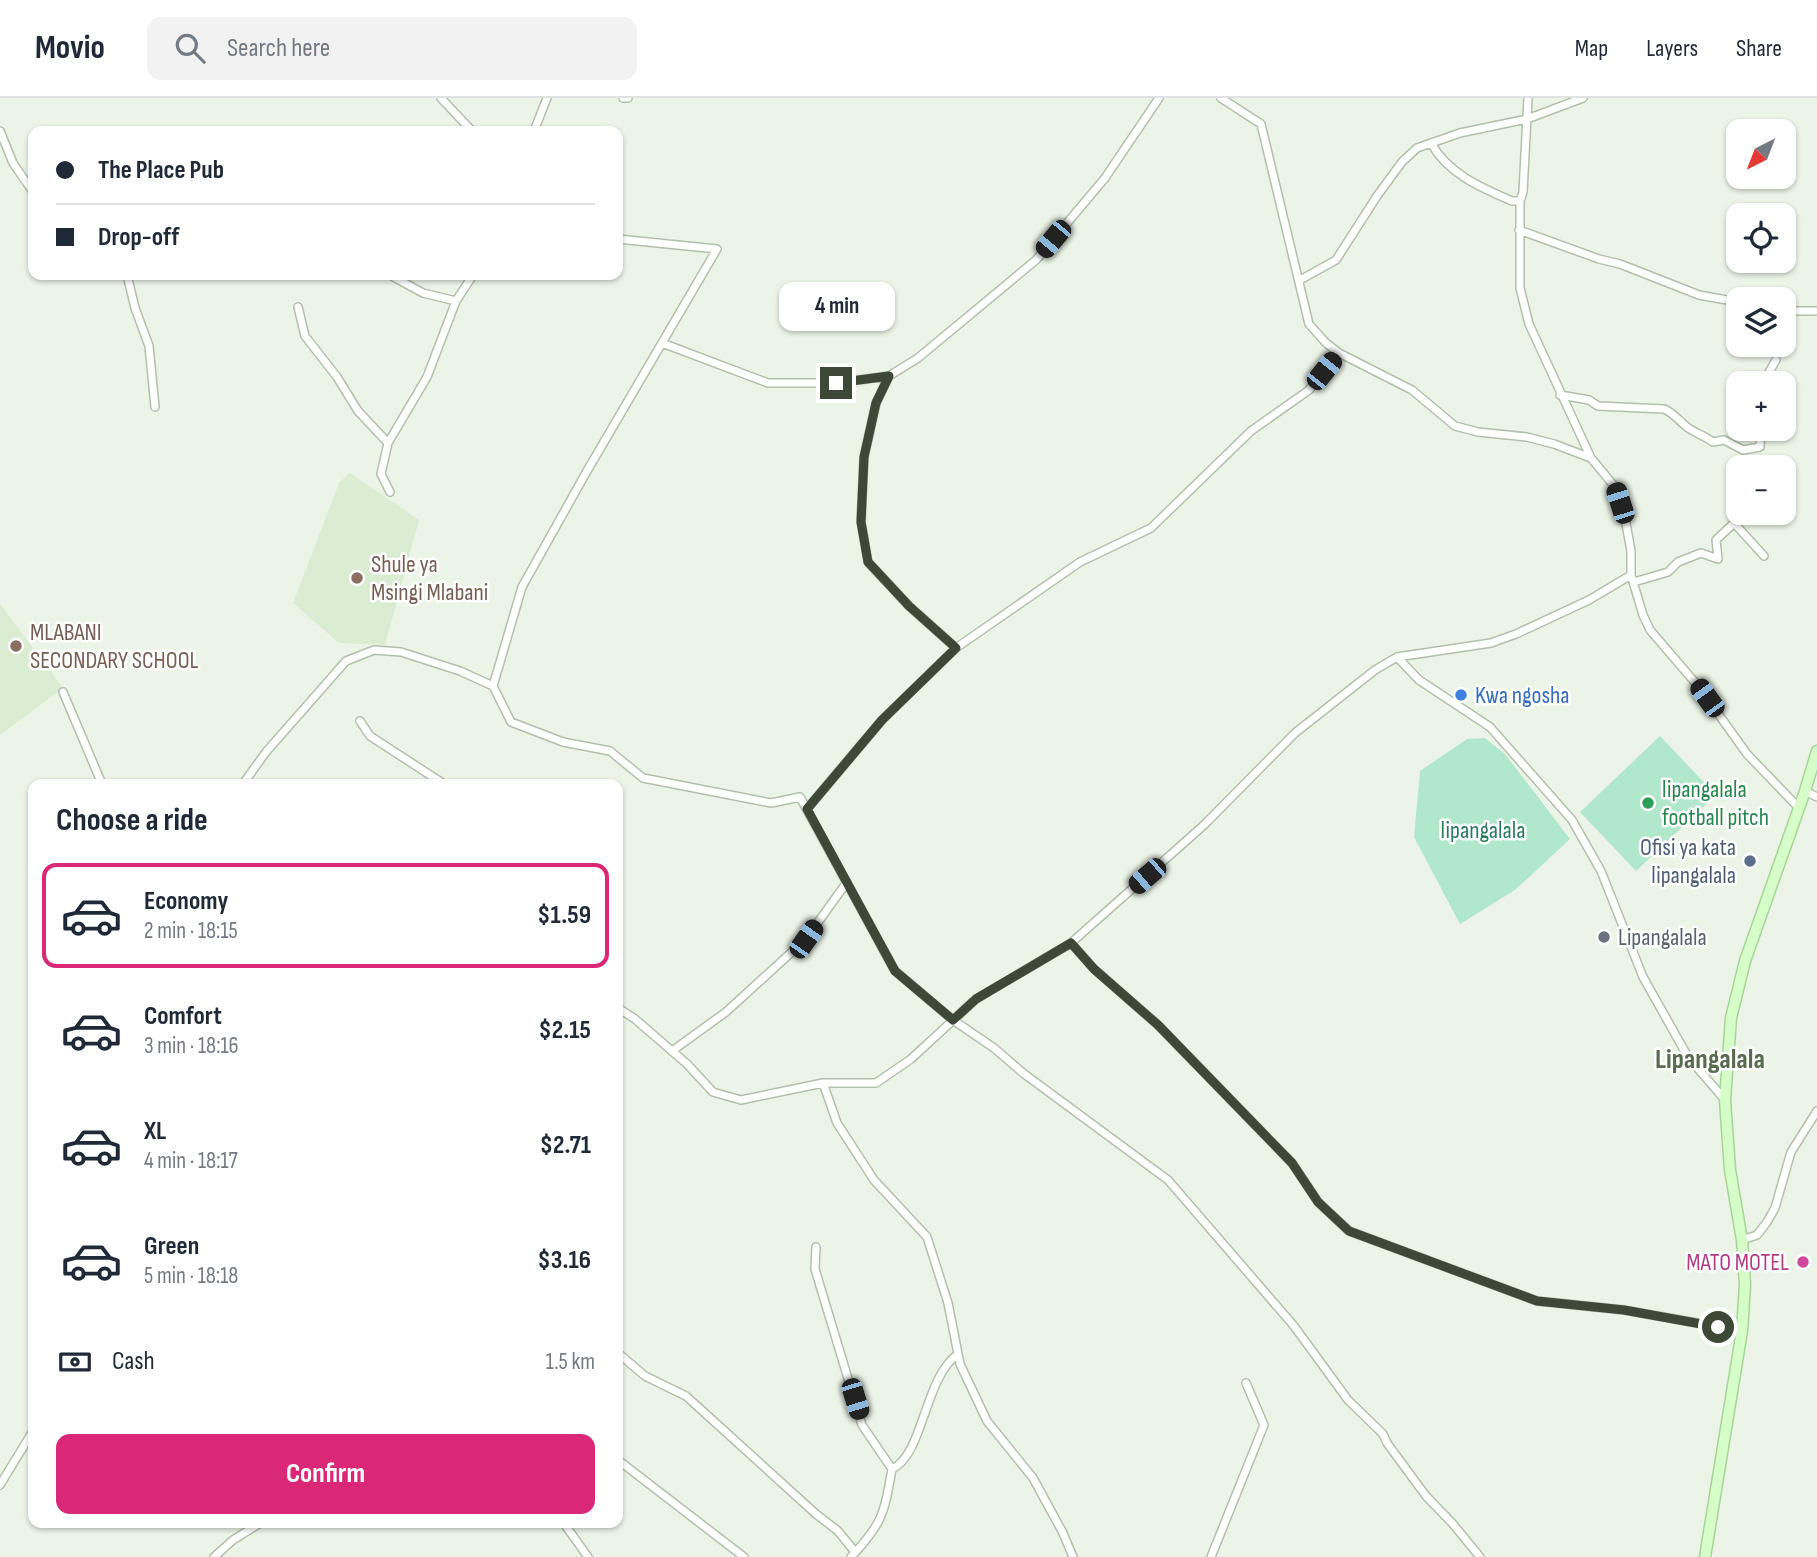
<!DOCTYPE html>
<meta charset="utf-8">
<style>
:root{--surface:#fff;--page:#f2f2f3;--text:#1f2937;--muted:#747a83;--line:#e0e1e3;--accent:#db2777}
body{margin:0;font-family:"Sofia Sans Condensed",sans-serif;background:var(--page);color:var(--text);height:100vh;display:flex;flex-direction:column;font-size:26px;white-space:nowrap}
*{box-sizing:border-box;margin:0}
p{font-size:23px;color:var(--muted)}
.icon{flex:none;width:38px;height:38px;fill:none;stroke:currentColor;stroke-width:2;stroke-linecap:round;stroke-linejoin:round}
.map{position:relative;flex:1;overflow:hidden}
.drawer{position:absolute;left:28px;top:681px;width:595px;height:749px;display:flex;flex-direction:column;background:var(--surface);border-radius:14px;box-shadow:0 2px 5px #0004}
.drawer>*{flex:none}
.banner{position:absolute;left:28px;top:28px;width:595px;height:154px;border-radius:14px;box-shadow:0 2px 5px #0004;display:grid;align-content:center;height:154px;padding:0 28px;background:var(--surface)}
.needle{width:46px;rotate:222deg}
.tools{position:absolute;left:1726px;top:21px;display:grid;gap:14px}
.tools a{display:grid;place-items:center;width:70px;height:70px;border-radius:14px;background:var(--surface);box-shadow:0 2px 5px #0004;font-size:35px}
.end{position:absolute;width:32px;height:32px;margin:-16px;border:9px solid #3d4837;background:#fff;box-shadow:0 0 0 4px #fff}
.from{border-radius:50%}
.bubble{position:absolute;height:49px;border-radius:14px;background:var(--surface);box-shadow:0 2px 5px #0004;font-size:23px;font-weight:700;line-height:49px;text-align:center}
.car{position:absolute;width:21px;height:42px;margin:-21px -10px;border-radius:9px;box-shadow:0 0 5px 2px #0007;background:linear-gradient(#222 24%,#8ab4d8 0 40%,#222 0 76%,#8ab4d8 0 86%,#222 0)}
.banner b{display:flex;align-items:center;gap:24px;height:66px;font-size:26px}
.banner b+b{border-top:2px solid var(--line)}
.banner i{width:18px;height:18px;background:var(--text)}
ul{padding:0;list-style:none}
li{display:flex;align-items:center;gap:21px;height:105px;margin:0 14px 10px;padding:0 14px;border:4px solid transparent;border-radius:14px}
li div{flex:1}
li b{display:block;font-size:26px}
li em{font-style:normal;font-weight:700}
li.active{border-color:var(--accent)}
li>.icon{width:63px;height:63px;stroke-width:1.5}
h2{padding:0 28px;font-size:32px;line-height:84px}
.pay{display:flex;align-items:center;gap:18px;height:77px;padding:0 28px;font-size:26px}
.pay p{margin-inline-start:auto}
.button{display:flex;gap:14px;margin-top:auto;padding:14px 28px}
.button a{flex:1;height:80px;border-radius:14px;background:var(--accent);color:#fff;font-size:28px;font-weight:700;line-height:80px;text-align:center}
header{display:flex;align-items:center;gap:42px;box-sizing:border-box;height:98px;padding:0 35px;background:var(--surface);border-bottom:2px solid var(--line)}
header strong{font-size:33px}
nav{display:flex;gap:38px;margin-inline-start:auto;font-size:24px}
.search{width:490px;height:63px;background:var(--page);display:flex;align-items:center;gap:18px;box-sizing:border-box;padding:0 24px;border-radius:14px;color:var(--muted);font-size:26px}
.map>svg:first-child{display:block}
.education{fill:#daedd2}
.green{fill:#b1e8cb}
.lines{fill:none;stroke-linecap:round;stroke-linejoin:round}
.street-casing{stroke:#b2c0ab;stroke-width:10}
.secondary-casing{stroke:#a8d499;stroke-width:13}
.street{stroke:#fff;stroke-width:7}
.secondary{stroke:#d5fec8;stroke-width:10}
.route{stroke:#3d4837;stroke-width:9}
.education-dot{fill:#8d6e63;stroke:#fff;stroke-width:2.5}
.shop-dot{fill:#3f7fe0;stroke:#fff;stroke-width:2.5}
.leisure-dot{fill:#2e9e5b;stroke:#fff;stroke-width:2.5}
.service-dot{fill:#5c6f8a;stroke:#fff;stroke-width:2.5}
.worship-dot{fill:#6b7280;stroke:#fff;stroke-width:2.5}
.hotel-dot{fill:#d1479c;stroke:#fff;stroke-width:2.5}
.labels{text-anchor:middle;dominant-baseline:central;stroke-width:5;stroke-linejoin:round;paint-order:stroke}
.education-label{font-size:24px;fill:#785e54;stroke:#fff;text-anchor:start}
.shop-label{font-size:24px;fill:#366cbe;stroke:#fff;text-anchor:start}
.leisure-label{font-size:24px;fill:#27864d;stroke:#fff;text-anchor:start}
.park-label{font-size:24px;fill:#2a7a5c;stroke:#fff}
.service-label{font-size:24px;fill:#4e5e75;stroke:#fff;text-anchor:end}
.worship-label{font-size:24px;fill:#5b616d;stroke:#fff;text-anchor:start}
.hotel-label{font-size:24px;fill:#b23c85;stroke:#fff;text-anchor:end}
.quarter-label{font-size:28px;font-weight:bold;fill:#596b4e;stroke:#fff}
</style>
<header>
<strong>Movio</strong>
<div class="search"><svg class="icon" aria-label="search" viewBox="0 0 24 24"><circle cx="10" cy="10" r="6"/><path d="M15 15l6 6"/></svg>Search here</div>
<nav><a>Map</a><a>Layers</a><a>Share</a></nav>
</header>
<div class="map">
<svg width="1817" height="1459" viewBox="0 0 1817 1459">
<rect width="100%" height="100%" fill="#ecf4e8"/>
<path class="education" d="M350 375 419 422 385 547 339 545 293 505 339 385Z
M0 506 63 590 0 637Z"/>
<path class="green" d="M1660 638 1716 697 1636 773 1580 714Z
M1485 640 1505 656 1570 741 1515 792 1460 826 1414 739 1420 673 1467 641Z"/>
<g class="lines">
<defs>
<path id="street" d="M441 0 472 33
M623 0H628
M1221 0 1261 26 1309 226 1326 245 1339 255 1412 292 1455 328 1478 334 1527 339 1554 346 1591 360 1615 389 1625 420 1631 453V477L1643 517 1650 532 1699 589 1747 656 1799 710
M1528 0 1523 94 1520 103V190L1529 226 1591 360
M0 33 13 65 33 94
M534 33 547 0
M1431 45C1448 76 1482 90 1512 103H1520
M1519 132 1599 161 1620 166 1699 197 1738 204
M127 177 135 210 149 248 155 309
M390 177 423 195 456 203
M1300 182 1336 162 1377 98 1402 64 1417 50 1460 35 1527 21 1583 0
M298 209 305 238 337 279 358 313 388 345
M1783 213H1817
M662 245 768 285H836L889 278
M1763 285 1776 262
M1560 297 1589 302 1598 308 1664 311C1674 315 1679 323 1687 329 1695 335 1705 338 1713 344L1724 342 1743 352 1760 349 1761 331
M390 394 381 376 388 345 427 279 456 203 473 177
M1634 484 1668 474 1678 464 1701 455 1718 461 1716 442 1734 425 1764 458
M956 550 909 508 868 464 861 424 864 359 876 305 889 278 918 260 1036 162 1105 80 1159 0
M1397 559 1419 582 1490 629 1572 722 1601 773 1643 879 1688 959 1725 1002
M493 588 522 489 587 373 717 151 618 141
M63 594 102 686
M360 623 370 638 444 686
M243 686 266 654 346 563 374 552 401 554 460 573 493 588 511 624 563 644 610 653 643 680 771 705 800 699 895 873 953 922 994 950 1023 975 1168 1082 1294 1228 1348 1302 1383 1336 1387 1345 1426 1398 1453 1426 1480 1459
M1805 693 1817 699
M807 711 882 622 956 550 1080 464 1151 430 1251 333 1309 292 1339 255
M1071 845 1094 871 1158 927 1292 1065 1318 1104 1349 1133 1537 1203 1624 1212 1742 1233
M618 910 635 921 687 966 713 994 741 1002 823 985H876L911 961 976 901 1071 845 1204 727 1295 635 1375 572 1397 559 1491 545 1516 536 1589 502 1631 477
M672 953 726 914 806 841 847 784
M823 985 837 1025 874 1082 927 1139 948 1205 960 1266 987 1323 1033 1380 1063 1435 1073 1459
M1742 1142 1757 1137 1767 1124 1775 1110 1791 1054 1817 1013
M816 1149 815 1171 862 1327 892 1371C884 1416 883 1425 851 1459
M618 1255 645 1278 686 1298 816 1416 838 1433 855 1454
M618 1362 744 1459
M892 1371C924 1356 924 1280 958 1256
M0 1387 33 1333
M563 1424 588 1459
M214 1459 233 1442 262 1424
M1211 1459 1264 1327 1246 1285"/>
<path id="secondary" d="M1705 1459 1742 1233 1745 1187 1742 1142 1730 1072 1725 1002 1731 920 1745 863 1805 693 1817 653"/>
</defs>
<use href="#street" class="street-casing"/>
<use href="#secondary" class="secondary-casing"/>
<use href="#street" class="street"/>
<use href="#secondary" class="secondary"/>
</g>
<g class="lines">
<path class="route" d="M836 285 889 278 876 305 864 359 861 424 868 464 909 508 956 550 882 622 807 711 895 873 953 922 976 901 1071 845 1094 871 1158 927 1292 1065 1318 1104 1349 1133 1537 1203 1624 1212 1718 1229"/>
</g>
<g class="education-dot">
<circle cx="357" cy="480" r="7"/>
<circle cx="16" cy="548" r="7"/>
</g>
<circle class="shop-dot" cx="1461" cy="597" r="7"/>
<circle class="leisure-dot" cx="1648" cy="705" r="7"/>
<circle class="service-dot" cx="1750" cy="763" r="7"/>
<circle class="worship-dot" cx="1604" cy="839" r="7"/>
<circle class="hotel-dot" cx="1803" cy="1164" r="7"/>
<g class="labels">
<g class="education-label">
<text x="371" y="466">Shule ya<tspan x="371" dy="28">Msingi Mlabani</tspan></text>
<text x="30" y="534">MLABANI<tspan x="30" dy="28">SECONDARY SCHOOL</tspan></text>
</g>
<g class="shop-label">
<text x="1475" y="597">Kwa ngosha</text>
</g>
<g class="leisure-label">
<text x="1662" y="691">lipangalala<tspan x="1662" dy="28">football pitch</tspan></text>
</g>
<g class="park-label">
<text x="1483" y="732">lipangalala</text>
</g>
<g class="service-label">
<text x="1736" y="749">Ofisi ya kata<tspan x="1736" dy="28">lipangalala</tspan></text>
</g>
<g class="worship-label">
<text x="1618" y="839">Lipangalala</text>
</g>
<g class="hotel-label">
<text x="1789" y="1164">MATO MOTEL</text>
</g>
<g class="quarter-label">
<text x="1710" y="961">Lipangalala</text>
</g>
</g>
</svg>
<div class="tools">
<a><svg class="needle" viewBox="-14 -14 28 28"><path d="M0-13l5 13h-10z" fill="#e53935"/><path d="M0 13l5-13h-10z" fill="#747a83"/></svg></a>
<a><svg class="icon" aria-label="locate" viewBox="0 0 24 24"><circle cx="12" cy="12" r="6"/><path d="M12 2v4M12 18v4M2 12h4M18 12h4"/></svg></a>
<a><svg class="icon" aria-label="layers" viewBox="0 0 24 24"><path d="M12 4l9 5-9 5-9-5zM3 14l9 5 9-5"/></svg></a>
<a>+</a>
<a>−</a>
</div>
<i class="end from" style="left:1718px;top:1229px"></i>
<i class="end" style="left:836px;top:285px"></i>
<div class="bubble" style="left:779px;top:184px;width:116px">4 min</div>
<i class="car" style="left:1053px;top:141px;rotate:220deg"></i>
<i class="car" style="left:1324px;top:273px;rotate:39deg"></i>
<i class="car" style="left:1620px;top:405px;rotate:342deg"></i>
<i class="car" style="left:1707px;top:600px;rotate:324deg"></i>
<i class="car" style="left:1147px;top:778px;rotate:229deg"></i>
<i class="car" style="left:806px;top:841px;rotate:35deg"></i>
<i class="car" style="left:855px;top:1301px;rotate:163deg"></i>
<div class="banner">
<b><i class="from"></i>The Place Pub</b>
<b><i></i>Drop-off</b>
</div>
<section class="drawer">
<h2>Choose a ride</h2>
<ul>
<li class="active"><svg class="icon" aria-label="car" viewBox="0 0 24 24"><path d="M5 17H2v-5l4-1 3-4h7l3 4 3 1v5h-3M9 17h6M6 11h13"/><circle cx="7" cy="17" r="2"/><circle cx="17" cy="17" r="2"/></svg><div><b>Economy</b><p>2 min · 18:15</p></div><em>$1.59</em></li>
<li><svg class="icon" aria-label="car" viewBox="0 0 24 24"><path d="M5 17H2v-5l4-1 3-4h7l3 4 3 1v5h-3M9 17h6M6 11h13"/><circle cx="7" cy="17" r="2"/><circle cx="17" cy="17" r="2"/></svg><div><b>Comfort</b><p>3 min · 18:16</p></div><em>$2.15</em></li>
<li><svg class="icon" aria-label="car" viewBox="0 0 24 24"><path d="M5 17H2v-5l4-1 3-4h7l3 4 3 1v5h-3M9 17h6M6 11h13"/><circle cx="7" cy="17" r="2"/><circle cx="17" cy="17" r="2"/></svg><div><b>XL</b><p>4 min · 18:17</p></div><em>$2.71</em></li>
<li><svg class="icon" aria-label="car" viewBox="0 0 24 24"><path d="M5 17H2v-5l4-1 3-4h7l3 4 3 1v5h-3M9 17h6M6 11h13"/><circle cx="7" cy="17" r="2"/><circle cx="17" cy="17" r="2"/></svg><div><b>Green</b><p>5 min · 18:18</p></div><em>$3.16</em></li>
</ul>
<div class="pay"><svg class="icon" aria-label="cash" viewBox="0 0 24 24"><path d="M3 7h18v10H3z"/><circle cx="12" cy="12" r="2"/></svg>Cash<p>1.5 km</p></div>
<div class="button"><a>Confirm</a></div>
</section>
</div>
